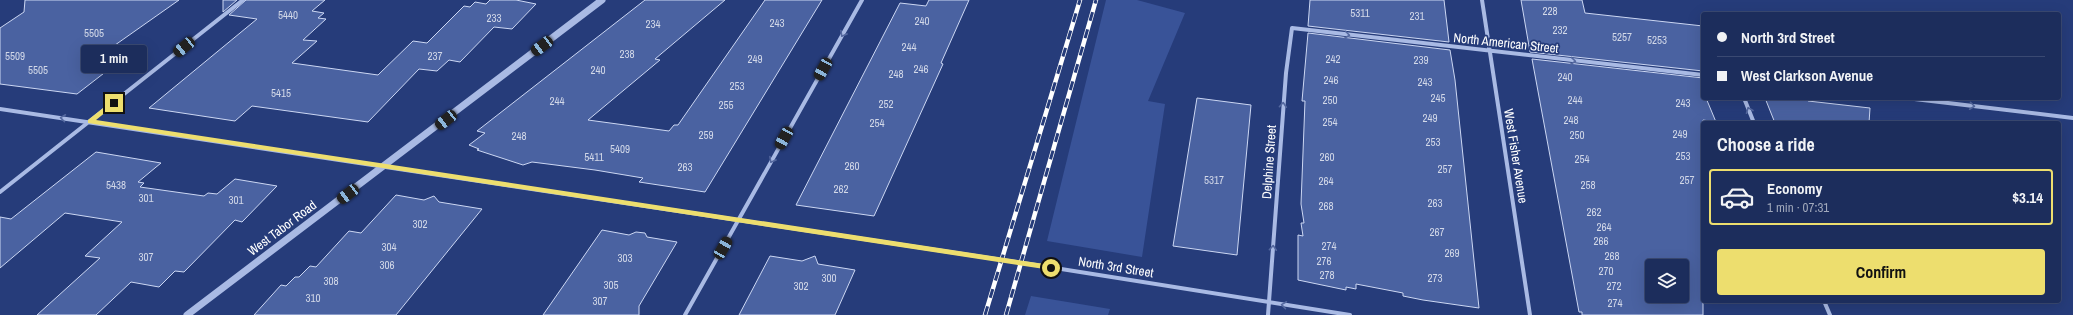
<!DOCTYPE html>
<meta charset="utf-8">
<style>
:root{--surface:#1c2d5c;--page:#293965;--text:#f1f3f6;--muted:#a0a8bb;--line:#3a4972;--accent:#edde6e}
body{margin:0;font-family:"Archivo Narrow",sans-serif;background:var(--page);color:var(--text);height:100vh;display:flex;flex-direction:column;font-size:15px;white-space:nowrap}
*{box-sizing:border-box;margin:0}
p{font-size:13px;color:var(--muted)}
.icon{flex:none;width:22px;height:22px;fill:none;stroke:currentColor;stroke-width:2;stroke-linecap:round;stroke-linejoin:round}
.map{position:relative;flex:1;overflow:hidden}
.drawer{position:absolute;left:1701px;top:121px;width:360px;height:182px;display:flex;flex-direction:column;background:var(--surface);border-radius:4px;box-shadow:0 4px 16px #0002,0 0 0 1px var(--line)}
.drawer>*{flex:none}
.guide{position:absolute;left:1701px;top:12px;width:360px;height:88px;border-radius:4px;box-shadow:0 4px 16px #0002,0 0 0 1px var(--line);display:grid;align-content:center;height:88px;padding:0 16px;background:var(--surface)}
.buttons{position:absolute;left:1645px;top:259px;display:grid;gap:8px}
.buttons a{display:grid;place-items:center;width:44px;height:44px;border-radius:4px;background:var(--surface);box-shadow:0 4px 16px #0002,0 0 0 1px var(--line);font-size:20px}
.end{position:absolute;width:18px;height:18px;margin:-9px;border:5px solid #edde6e;background:#111;box-shadow:0 0 0 2px #111}
.from{border-radius:50%}
.bubble{position:absolute;height:28px;border-radius:4px;background:var(--surface);box-shadow:0 4px 16px #0002,0 0 0 1px var(--line);font-size:13px;font-weight:700;line-height:28px;text-align:center}
.car{position:absolute;width:12px;height:24px;margin:-12px -6px;border-radius:5px;box-shadow:0 0 3px 1px #0007;background:linear-gradient(#222 24%,#8ab4d8 0 40%,#222 0 76%,#8ab4d8 0 86%,#222 0)}
.guide b{display:flex;align-items:center;gap:14px;height:38px;font-size:15px}
.guide b+b{border-top:1px solid var(--line)}
.guide i{width:10px;height:10px;background:var(--text)}
ul{padding:0;list-style:none}
li{display:flex;align-items:center;gap:12px;height:56px;margin:0 8px 6px;padding:0 8px;border:2px solid transparent;border-radius:4px}
li div{flex:1}
li b{display:block;font-size:15px}
li em{font-style:normal;font-weight:700}
li.selected{border-color:var(--accent)}
li>.icon{width:36px;height:36px;stroke-width:1.5}
h2{padding:0 16px;font-size:18px;line-height:48px}
.cta{display:flex;gap:8px;margin-top:auto;padding:8px 16px}
.cta a{flex:1;height:46px;border-radius:4px;background:var(--accent);color:#111;font-size:16px;font-weight:700;line-height:46px;text-align:center}
.map>svg:first-child{display:block}
.green{fill:#395398}
.building{fill:#4a62a1;stroke:#ccd7f3;fill-rule:evenodd}
.lines{fill:none;stroke-linecap:round;stroke-linejoin:round}
.minor{stroke:#a9bae4;stroke-width:4}
.tertiary{stroke:#a9bae4;stroke-width:7}
.rail-casing{stroke:#fff;stroke-width:4.5}
.rail{stroke:#263c7a;stroke-width:3;stroke-dasharray:9;stroke-linecap:butt}
.oneway{stroke:#54689f}
.route{fill:#edde6e}
.labels{text-anchor:middle;dominant-baseline:central;stroke-width:3.5;stroke-linejoin:round;paint-order:stroke}
.number-label{font-size:11px;fill:#d2d8e8}
.street-label{font-size:13px;fill:#fff;stroke:#263c7a}
</style>
<div class="map">
<svg width="2073" height="315" viewBox="0 0 2073 315">
<rect width="100%" height="100%" fill="#263c7a"/>
<path class="green" d="M1106 0H1137L1185 13 1148 101 1165 104 1142 257 1047 241Z
M1031 296 1110 309 1108 315H1025Z"/>
<path class="building" d="M25 0H179L108 50 130 53 77 94 0 84V28L24 12Z
M223 0H237L223 12Z
M246 0H325L312 11 324 13 318 18 326 19 303 40 317 41 292 63 378 75 413 41 427 43 464 6 470 7 475 2 486 4 490 0H516L536 4 512 29 494 27 460 62 449 60 437 71 419 69 368 122 252 106 235 121 149 108 257 19 229 15Z
M645 0H725L655 59 660 60 588 120 669 131 674 125H678L765 0H822L705 192 639 182 643 178 595 170 532 162 523 165 477 150 479 149 469 145 485 133 477 131Z
M929 0H969L941 63 943 64 874 216 796 205 900 3 926 6Z
M1310 0H1444L1449 42 1308 26Z
M1521 0H1582L1585 13 1703 26V71L1530 52Z
M1308 33 1450 50 1455 80 1479 308 1423 300 1403 296V293L1356 284V289L1346 287V290L1298 280V235L1303 236 1301 223H1304L1301 204 1305 101H1302Z
M1532 59 1703 78V98H1706L1716 122 1703 120V315H1582V312H1579ZM1652 266H1682V296H1652Z
M1197 98 1251 105 1237 255 1173 246Z
M1765 98H1806L1808 101 1870 108 1869 123H1775Z
M96 152 161 163 138 182 144 183 140 187 204 196 208 193 217 194 235 179 277 186 242 222 235 220 184 272 175 271 159 287 131 282 96 315H37L100 258 85 256 122 222 65 213 0 268V217L11 219Z
M396 195 424 200 434 196 439 202 482 209 396 315H254L281 285 286 286 295 277H299L310 266 316 267 349 231 361 233Z
M602 230 629 235 636 232 645 233 647 237 677 242 639 306V315H543Z
M770 256 802 261 815 256 818 264 855 270 835 315H739Z"/>
<g class="lines">
<path class="minor" d="M1482 0 1530 315
M1744 98 1754 123
M1906 98 2073 118
M0 109 1036 265 1350 315
M0 192 243 0
M1824 301 1830 315
M685 315 862 0
M1268 315 1286 73 1292 28 1703 75"/>
<path class="tertiary" d="M187 315 602 0"/>
<defs>
<path id="rail" d="M985 315 1080 0
M1006 315 1096 0"/>
</defs>
<use href="#rail" class="rail-casing"/>
<use href="#rail" class="rail"/>
</g>
<defs><path id="oneway-chevron" d="M-2-3.5L2.5 0L-2 3.5" fill="none" stroke-width="1.6" stroke-linecap="round" stroke-linejoin="round"/></defs>
<g class="oneway">
<use href="#oneway-chevron" transform="translate(843 34) rotate(119)"/>
<use href="#oneway-chevron" transform="translate(1347 35) rotate(7)"/>
<use href="#oneway-chevron" transform="translate(1573 61) rotate(6)"/>
<use href="#oneway-chevron" transform="translate(1283 105) rotate(-86)"/>
<use href="#oneway-chevron" transform="translate(1972 106) rotate(7)"/>
<use href="#oneway-chevron" transform="translate(1749 110) rotate(-112)"/>
<use href="#oneway-chevron" transform="translate(63 118) rotate(-172)"/>
<use href="#oneway-chevron" transform="translate(772 160) rotate(119)"/>
<use href="#oneway-chevron" transform="translate(1273 248) rotate(-86)"/>
<use href="#oneway-chevron" transform="translate(1284 305) rotate(-172)"/>
</g>
<path class="route" d="M112 101 117 103 96 120 1051 265 1055 268 1051 270 88 123V120Z"/>
<g class="labels">
<g class="number-label">
<text x="1550" y="11">228</text>
<text x="1360" y="13">5311</text>
<text x="288" y="15">5440</text>
<text x="1417" y="16">231</text>
<text x="494" y="18">233</text>
<text x="922" y="21">240</text>
<text x="777" y="23">243</text>
<text x="653" y="24">234</text>
<text x="1560" y="30">232</text>
<text x="94" y="33">5505</text>
<text x="1622" y="37">5257</text>
<text x="1657" y="40">5253</text>
<text x="909" y="47">244</text>
<text x="627" y="54">238</text>
<text x="15" y="56">5509</text>
<text x="435" y="56">237</text>
<text x="755" y="59">249</text>
<text x="1333" y="59">242</text>
<text x="1421" y="60">239</text>
<text x="921" y="69">246</text>
<text x="38" y="70">5505</text>
<text x="598" y="70">240</text>
<text x="896" y="74">248</text>
<text x="1565" y="77">240</text>
<text x="1331" y="80">246</text>
<text x="1425" y="82">243</text>
<text x="737" y="86">253</text>
<text x="281" y="93">5415</text>
<text x="1438" y="98">245</text>
<text x="1330" y="100">250</text>
<text x="1575" y="100">244</text>
<text x="557" y="101">244</text>
<text x="1683" y="103">243</text>
<text x="886" y="104">252</text>
<text x="726" y="105">255</text>
<text x="1430" y="118">249</text>
<text x="1571" y="120">248</text>
<text x="1330" y="122">254</text>
<text x="877" y="123">254</text>
<text x="1680" y="134">249</text>
<text x="706" y="135">259</text>
<text x="1577" y="135">250</text>
<text x="519" y="136">248</text>
<text x="1433" y="142">253</text>
<text x="620" y="149">5409</text>
<text x="1683" y="156">253</text>
<text x="594" y="157">5411</text>
<text x="1327" y="157">260</text>
<text x="1582" y="159">254</text>
<text x="852" y="166">260</text>
<text x="685" y="167">263</text>
<text x="1445" y="169">257</text>
<text x="1214" y="180">5317</text>
<text x="1687" y="180">257</text>
<text x="1326" y="181">264</text>
<text x="116" y="185">5438</text>
<text x="1588" y="185">258</text>
<text x="841" y="189">262</text>
<text x="146" y="198">301</text>
<text x="236" y="200">301</text>
<text x="1435" y="203">263</text>
<text x="1326" y="206">268</text>
<text x="1594" y="212">262</text>
<text x="420" y="224">302</text>
<text x="1604" y="227">264</text>
<text x="1437" y="232">267</text>
<text x="1601" y="241">266</text>
<text x="1329" y="246">274</text>
<text x="389" y="247">304</text>
<text x="1452" y="253">269</text>
<text x="1612" y="256">268</text>
<text x="146" y="257">307</text>
<text x="625" y="258">303</text>
<text x="1324" y="261">276</text>
<text x="387" y="265">306</text>
<text x="1606" y="271">270</text>
<text x="1327" y="275">278</text>
<text x="829" y="278">300</text>
<text x="1435" y="278">273</text>
<text x="331" y="281">308</text>
<text x="611" y="285">305</text>
<text x="801" y="286">302</text>
<text x="1614" y="286">272</text>
<text x="313" y="298">310</text>
<text x="600" y="301">307</text>
<text x="1615" y="303">274</text>
</g>
<g class="street-label">
<text transform="translate(1506 43) rotate(6)">North American Street</text>
<text transform="translate(1516 156) rotate(81)">West Fisher Avenue</text>
<text transform="translate(1269 162) rotate(-86)">Delphine Street</text>
<text transform="translate(282 228) rotate(-37)">West Tabor Road</text>
<text transform="translate(1116 267) rotate(9)">North 3rd Street</text>
</g>
</g>
</svg>
<div class="buttons">
<a><svg class="icon" aria-label="layers" viewBox="0 0 24 24"><path d="M12 4l9 5-9 5-9-5zM3 14l9 5 9-5"/></svg></a>
</div>
<i class="end from" style="left:1051px;top:268px"></i>
<i class="end" style="left:114px;top:103px"></i>
<div class="bubble" style="left:81px;top:45px;width:66px">1 min</div>
<i class="car" style="left:542px;top:46px;rotate:233deg"></i>
<i class="car" style="left:184px;top:47px;rotate:231deg"></i>
<i class="car" style="left:823px;top:69px;rotate:209deg"></i>
<i class="car" style="left:446px;top:120px;rotate:232deg"></i>
<i class="car" style="left:784px;top:138px;rotate:209deg"></i>
<i class="car" style="left:348px;top:194px;rotate:233deg"></i>
<i class="car" style="left:723px;top:248px;rotate:30deg"></i>
<div class="guide">
<b><i class="from"></i>North 3rd Street</b>
<b><i></i>West Clarkson Avenue</b>
</div>
<section class="drawer">
<h2>Choose a ride</h2>
<ul>
<li class="selected"><svg class="icon" aria-label="car" viewBox="0 0 24 24"><path d="M5 17H2v-5l4-1 3-4h7l3 4 3 1v5h-3M9 17h6M6 11h13"/><circle cx="7" cy="17" r="2"/><circle cx="17" cy="17" r="2"/></svg><div><b>Economy</b><p>1 min · 07:31</p></div><em>$3.14</em></li>
</ul>
<div class="cta"><a>Confirm</a></div>
</section>
</div>
